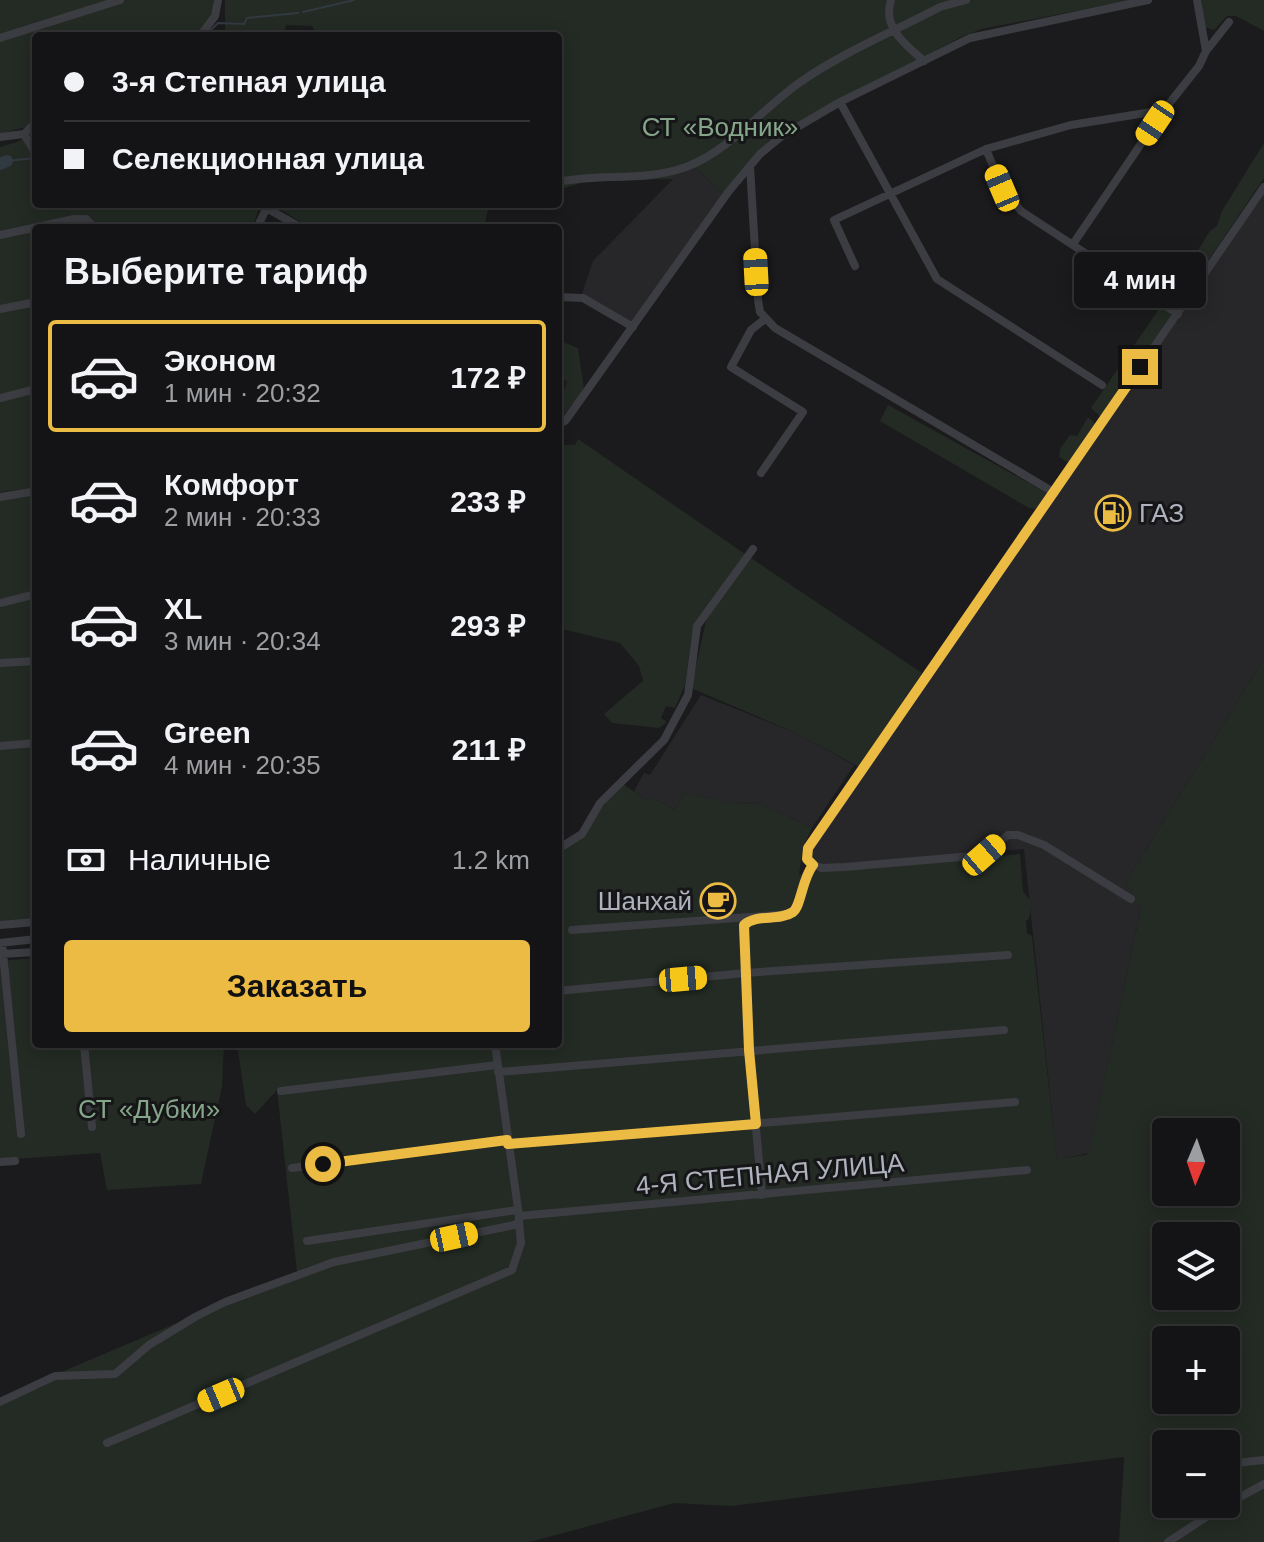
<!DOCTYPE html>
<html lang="ru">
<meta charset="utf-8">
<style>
:root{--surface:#141416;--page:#1d1d1f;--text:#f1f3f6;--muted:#9d9ea1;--line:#333335;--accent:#ecbb44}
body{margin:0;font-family:Arial,sans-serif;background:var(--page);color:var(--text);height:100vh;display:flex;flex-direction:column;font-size:30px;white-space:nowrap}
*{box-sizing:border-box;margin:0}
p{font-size:26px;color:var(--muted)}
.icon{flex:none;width:44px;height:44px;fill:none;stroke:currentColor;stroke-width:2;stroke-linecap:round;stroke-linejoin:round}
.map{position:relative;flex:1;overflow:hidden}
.side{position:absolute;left:32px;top:224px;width:530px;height:824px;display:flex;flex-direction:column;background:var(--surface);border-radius:8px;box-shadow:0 4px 20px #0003,0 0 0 2px var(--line)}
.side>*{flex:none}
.banner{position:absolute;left:32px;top:32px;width:530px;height:176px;border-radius:8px;box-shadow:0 4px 20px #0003,0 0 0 2px var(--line);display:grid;align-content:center;height:176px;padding:0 32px;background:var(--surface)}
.needle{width:52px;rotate:182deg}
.buttons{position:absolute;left:1152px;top:1118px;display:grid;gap:16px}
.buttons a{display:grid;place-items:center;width:88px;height:88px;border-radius:8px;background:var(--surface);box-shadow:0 4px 20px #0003,0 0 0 2px var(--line);font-size:40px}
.end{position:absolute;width:36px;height:36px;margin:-18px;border:10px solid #ecbb44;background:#111;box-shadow:0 0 0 4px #111}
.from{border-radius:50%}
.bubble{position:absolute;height:56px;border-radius:8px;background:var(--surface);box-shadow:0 4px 20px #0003,0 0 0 2px var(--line);font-size:26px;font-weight:700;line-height:56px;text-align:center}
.car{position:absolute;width:24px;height:48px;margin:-24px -12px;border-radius:10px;box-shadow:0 0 6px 2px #0007;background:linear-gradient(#f5c518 24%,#345 0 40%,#f5c518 0 76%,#345 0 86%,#f5c518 0)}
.banner b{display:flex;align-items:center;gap:28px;height:76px;font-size:30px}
.banner b+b{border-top:2px solid var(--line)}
.banner i{width:20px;height:20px;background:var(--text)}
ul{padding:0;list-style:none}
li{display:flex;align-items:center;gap:24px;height:112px;margin:0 16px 12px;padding:0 16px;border:4px solid transparent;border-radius:8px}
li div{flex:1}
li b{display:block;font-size:30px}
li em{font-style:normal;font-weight:700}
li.selected{border-color:var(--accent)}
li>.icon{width:72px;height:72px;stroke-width:1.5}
h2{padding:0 32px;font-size:36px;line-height:96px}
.pay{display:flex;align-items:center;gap:20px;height:88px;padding:0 32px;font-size:30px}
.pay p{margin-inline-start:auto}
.action{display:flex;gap:16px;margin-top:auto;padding:16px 32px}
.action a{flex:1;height:92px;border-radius:8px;background:var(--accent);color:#111;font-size:32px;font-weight:700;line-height:92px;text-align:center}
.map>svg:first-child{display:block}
.built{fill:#27272a}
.green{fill:#232b24;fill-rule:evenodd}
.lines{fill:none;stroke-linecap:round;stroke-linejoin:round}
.stream{stroke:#313941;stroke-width:2}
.river{stroke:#313941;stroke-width:12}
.street{stroke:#3c3d42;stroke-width:8}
.route{stroke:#ecbb44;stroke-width:10}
.labels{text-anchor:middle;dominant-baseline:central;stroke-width:6;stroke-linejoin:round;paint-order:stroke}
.park-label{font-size:26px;fill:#86a68a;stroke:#161618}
.poi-label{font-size:26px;fill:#aeb2bc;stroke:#161618;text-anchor:start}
.street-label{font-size:26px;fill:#aeb2bc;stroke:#161618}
</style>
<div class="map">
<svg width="1264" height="1542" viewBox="0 0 1264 1542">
<rect width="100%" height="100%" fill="#1b1b1d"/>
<path class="built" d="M696 168 724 194 632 322 582 294 593 261 681 171Z
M1264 192V659L1126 882 1141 907 1089 1153 1057 1160 1024 849 822 866 812 862 810 849Z
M701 695 796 733 854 765 812 828 762 804 730 803 685 793 675 810 653 798 651 803 634 791 644 773 650 775Z"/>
<path class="green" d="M0 0H213V12L195 36H36V120L26 127 0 134Z
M225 0H1133L982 29 963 36 781 133 724 194 696 168 681 171 674 179 588 181 558 190V36H317L312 26 286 25 284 36H225Z
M1201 0H1264V31L1236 16H1227L1214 30 1204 27Z
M36 131V204H261L252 228H36V487L0 492V147L17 142Z
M1264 143V178L1184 296 1173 290 1210 231 1217 226 1222 211Z
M281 204H489L484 228H311L281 210Z
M1161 306 1172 314 1101 417 1091 408Z
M558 340 578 348 584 390 558 422V408L567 381 558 379Z
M888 405 1047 493 1038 509 1029 508 880 421Z
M1088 417 1096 424 1069 463 1059 457 1060 449 1070 435 1077 436Z
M578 439 745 554 692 632 685 685 675 708 666 706 661 718 666 721 665 724 659 728 612 723 604 714 643 681 639 666 620 643 558 628V445H575Z
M36 495V923L0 926V500Z
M751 558 922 673 859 767 796 733 691 688 707 617Z
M1264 659V1542H1119L1124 1457 731 1506 674 1503 530 1542H0V1398L297 1272 277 1090 255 1114 246 1105 237 1044H558V851C572 846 607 799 623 784L650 802 653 798 675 810 685 793 730 803 762 804 812 828 803 847 799 875 821 870 1020 854 1023 891 1032 903 1029 918 1026 921 1027 933 1032 936 1057 1159 1086 1155 1089 1152 1141 908 1126 882ZM1166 1132H1226V1192H1166ZM1166 1236H1226V1296H1166ZM1166 1340H1226V1400H1166ZM1166 1444H1226V1504H1166Z
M36 958V1044H224L222 1086 201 1184 107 1190 100 1153 0 1160V961Z"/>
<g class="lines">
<path class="stream" d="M303 12 354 0
M212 36 211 30 218 23 244 24 247 18 298 13
M7 161 35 158"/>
<path class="river" d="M0 164 7 161"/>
<path class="street" d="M891 0C882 28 906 45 924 61
M200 36 215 16 218 0
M0 38 120 0
M1206 51 1229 22
M840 102 937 279 1102 385
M36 122 24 134 36 154
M0 137 24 134
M986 149 1002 188 1021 211 1178 314
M750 166 758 300 760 312 775 328 1055 493
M558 182C600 173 645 182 686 167 729 151 762 109 799 83 841 53 895 31 940 7L966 0
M259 204 302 228
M257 228 266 209
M0 235 74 219H86L95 228
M1073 244 1164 110 1199 66 1206 51 1197 0
M855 266 834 220 986 149 1071 125 1164 110
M558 297 583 298 633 327
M0 309 36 302
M0 398 36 389
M558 425 566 420 729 191 760 154 782 136 840 102 970 38 1148 0
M761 473 803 412 731 367 751 330 765 319
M0 497 36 491
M0 603 36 594
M0 663 36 661
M0 746 36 743
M558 849 582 834 600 803 664 740 688 695 697 626 753 549
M1131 899 1044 845 1018 835H1008L984 855 845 867 821 868 809 862 807 852 1264 187
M751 919 743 930 749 1050 762 1195
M0 925 36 922
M572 930 790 914C805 903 801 880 813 865
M0 943 36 939
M2 943 21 1134
M1 954 36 952
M558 991 745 973 1008 955
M84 1044 92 1127
M495 1044 519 1216 1027 1170
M498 1072 1004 1030
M281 1091 497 1065
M508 1144 1015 1102
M0 1162 15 1161
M292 1168 507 1140
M307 1241 517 1210
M0 1402 55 1376 115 1374 149 1345 195 1317 225 1302 334 1262 514 1225 519 1222V1216
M107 1443 512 1270 521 1243 519 1222
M1226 1464 1264 1460
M1168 1542 1220 1508 1264 1484"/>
</g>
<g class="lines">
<path class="route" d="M323 1164 507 1140 508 1144 756 1124 749 1050 744 925C758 913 778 922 793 912 801 906 802 879 813 865L807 859 808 848 1140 367"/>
</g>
<defs>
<symbol id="fuel-ring" viewBox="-11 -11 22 22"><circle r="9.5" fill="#161618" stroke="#ecbb44" stroke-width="1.5"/><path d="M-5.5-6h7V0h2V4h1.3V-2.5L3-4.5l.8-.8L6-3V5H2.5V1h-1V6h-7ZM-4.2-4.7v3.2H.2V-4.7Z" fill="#ecbb44"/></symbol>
<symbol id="cafe-ring" viewBox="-11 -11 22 22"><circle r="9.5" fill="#161618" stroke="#ecbb44" stroke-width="1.5"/><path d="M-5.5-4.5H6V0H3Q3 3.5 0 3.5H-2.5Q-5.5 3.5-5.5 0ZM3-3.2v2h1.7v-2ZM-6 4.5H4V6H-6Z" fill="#ecbb44"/></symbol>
</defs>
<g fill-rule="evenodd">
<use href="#fuel-ring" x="1093" y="493" width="40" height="40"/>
<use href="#cafe-ring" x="698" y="881" width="40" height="40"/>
</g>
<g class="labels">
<g class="park-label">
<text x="720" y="127">СТ «Водник»</text>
<text x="149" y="1109">СТ «Дубки»</text>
</g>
<g class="poi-label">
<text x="1139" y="513">ГАЗ</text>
<text x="692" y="901" text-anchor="end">Шанхай</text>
</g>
<g class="street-label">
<text transform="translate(770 1174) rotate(-5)">4-Я СТЕПНАЯ УЛИЦА</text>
</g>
</g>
</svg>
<div class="buttons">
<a><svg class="needle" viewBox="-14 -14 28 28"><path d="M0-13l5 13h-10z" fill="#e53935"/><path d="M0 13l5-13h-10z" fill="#9d9ea1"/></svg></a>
<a><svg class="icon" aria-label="layers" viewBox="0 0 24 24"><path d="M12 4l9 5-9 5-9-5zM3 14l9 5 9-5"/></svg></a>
<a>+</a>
<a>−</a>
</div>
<i class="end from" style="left:323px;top:1164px"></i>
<i class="end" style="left:1140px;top:367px"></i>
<div class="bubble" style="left:1074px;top:252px;width:132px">4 мин</div>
<i class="car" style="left:1155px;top:123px;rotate:214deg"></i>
<i class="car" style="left:1002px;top:188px;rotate:337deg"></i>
<i class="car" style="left:756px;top:272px;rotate:357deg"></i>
<i class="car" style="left:984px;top:855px;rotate:49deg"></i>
<i class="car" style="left:683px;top:979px;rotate:85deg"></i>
<i class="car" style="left:454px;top:1237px;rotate:78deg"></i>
<i class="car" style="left:221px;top:1395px;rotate:247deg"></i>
<div class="banner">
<b><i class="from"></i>3-я Степная улица</b>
<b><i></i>Селекционная улица</b>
</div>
<section class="side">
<h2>Выберите тариф</h2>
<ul>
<li class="selected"><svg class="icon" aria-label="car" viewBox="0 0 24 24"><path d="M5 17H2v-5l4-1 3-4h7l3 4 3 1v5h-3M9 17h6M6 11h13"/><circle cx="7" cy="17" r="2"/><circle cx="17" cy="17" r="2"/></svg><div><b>Эконом</b><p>1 мин · 20:32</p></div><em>172 ₽</em></li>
<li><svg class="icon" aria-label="car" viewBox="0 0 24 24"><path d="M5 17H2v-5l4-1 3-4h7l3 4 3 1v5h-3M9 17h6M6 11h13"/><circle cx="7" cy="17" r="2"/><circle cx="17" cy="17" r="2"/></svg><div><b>Комфорт</b><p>2 мин · 20:33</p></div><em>233 ₽</em></li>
<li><svg class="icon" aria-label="car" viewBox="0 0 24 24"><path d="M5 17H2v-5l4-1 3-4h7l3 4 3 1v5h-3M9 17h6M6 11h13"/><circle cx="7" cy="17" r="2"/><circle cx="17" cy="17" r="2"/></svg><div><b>XL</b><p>3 мин · 20:34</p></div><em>293 ₽</em></li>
<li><svg class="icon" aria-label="car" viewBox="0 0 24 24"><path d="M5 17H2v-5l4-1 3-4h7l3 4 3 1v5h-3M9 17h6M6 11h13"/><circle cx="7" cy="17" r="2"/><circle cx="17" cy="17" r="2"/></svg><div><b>Green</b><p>4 мин · 20:35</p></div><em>211 ₽</em></li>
</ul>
<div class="pay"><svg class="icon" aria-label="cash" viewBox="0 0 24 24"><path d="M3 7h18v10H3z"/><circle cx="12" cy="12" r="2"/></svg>Наличные<p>1.2 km</p></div>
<div class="action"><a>Заказать</a></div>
</section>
</div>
